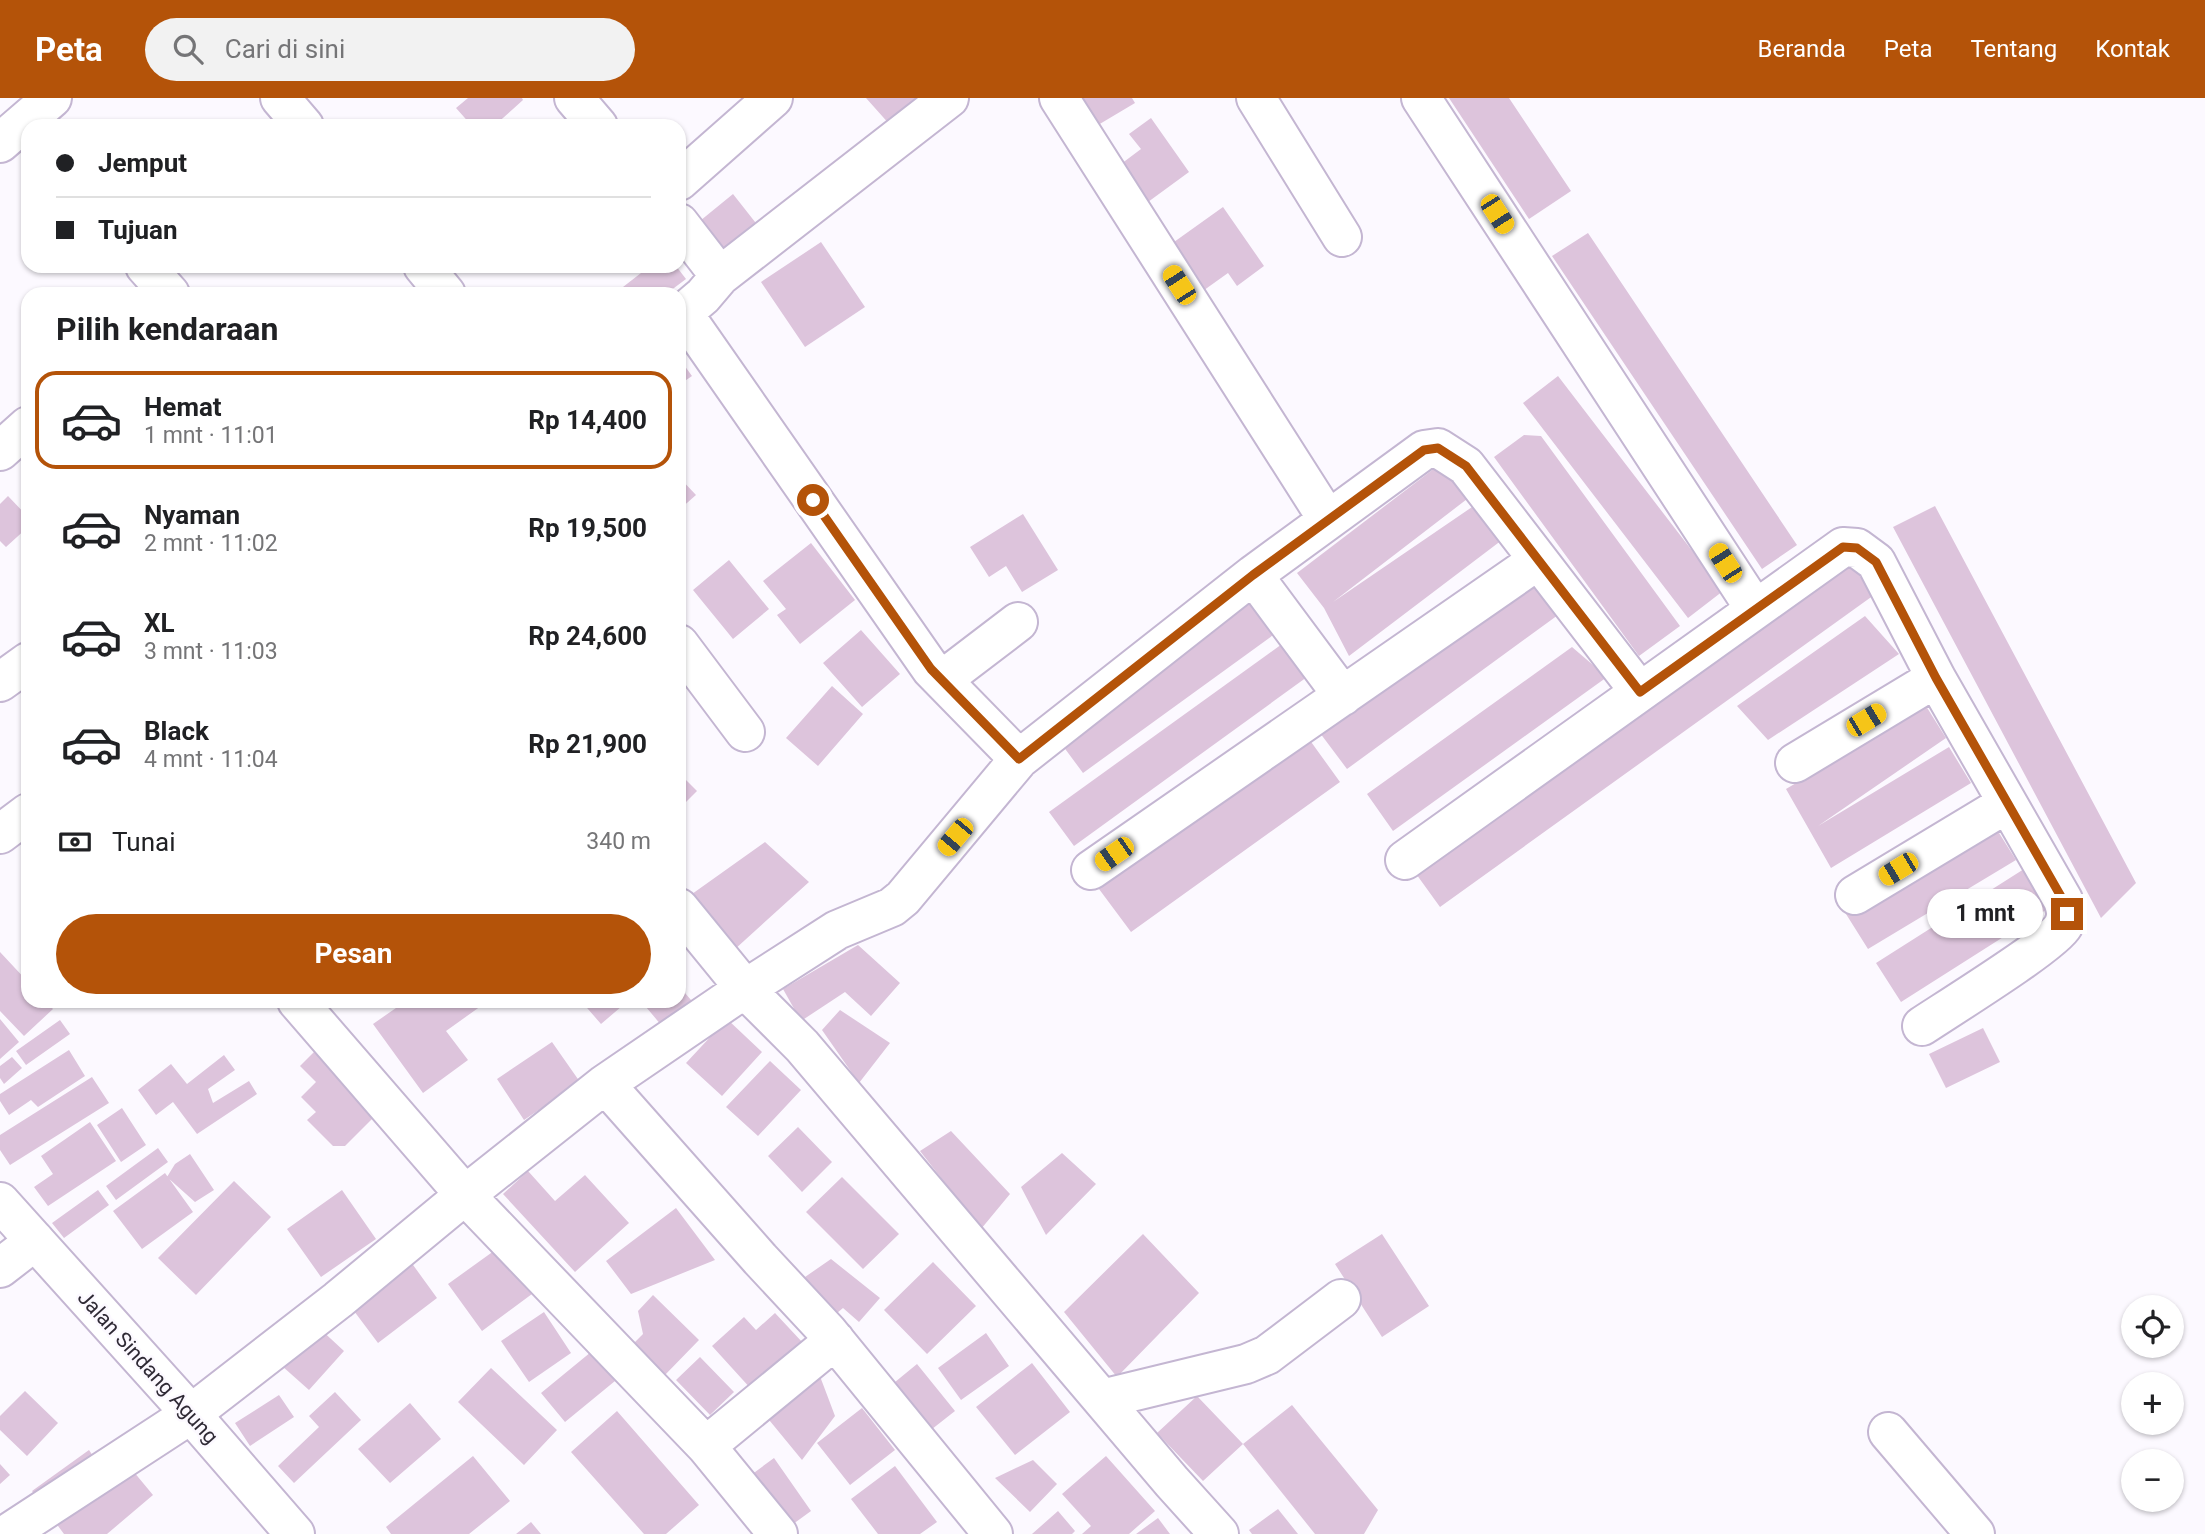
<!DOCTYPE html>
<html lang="id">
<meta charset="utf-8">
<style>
:root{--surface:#fff;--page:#f2f2f2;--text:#202124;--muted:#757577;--line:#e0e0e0;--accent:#b45309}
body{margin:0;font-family:Roboto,sans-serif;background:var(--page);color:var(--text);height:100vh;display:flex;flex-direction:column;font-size:26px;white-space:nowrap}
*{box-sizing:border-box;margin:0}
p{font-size:23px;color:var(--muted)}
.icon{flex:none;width:38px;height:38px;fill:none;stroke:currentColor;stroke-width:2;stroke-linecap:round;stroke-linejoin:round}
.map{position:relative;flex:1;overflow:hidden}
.sheet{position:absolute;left:21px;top:189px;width:665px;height:721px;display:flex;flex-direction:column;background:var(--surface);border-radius:21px;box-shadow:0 2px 5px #0004}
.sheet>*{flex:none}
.hud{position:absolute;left:21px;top:21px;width:665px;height:154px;border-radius:21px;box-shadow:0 2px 5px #0004;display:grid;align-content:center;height:154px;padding:0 35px;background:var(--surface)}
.buttons{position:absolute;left:2121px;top:1197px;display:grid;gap:14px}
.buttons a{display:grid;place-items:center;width:63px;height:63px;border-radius:50%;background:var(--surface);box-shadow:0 2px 5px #0004;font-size:35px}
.end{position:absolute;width:32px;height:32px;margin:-16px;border:9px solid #b45309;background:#fff;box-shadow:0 0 0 4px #fff}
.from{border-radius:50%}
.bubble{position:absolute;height:49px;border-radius:24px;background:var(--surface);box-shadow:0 2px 5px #0004;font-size:23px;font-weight:700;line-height:49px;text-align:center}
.car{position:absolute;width:21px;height:42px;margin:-21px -10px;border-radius:9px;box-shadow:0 0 5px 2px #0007;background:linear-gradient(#f5c518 24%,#345 0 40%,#f5c518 0 76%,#345 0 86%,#f5c518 0)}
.hud b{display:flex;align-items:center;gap:24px;height:66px;font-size:26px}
.hud b+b{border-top:2px solid var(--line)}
.hud i{width:18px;height:18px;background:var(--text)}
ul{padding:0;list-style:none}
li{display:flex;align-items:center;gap:21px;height:98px;margin:0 14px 10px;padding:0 21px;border:4px solid transparent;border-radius:21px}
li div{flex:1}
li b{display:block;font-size:26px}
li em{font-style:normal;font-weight:700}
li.active{border-color:var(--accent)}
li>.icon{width:63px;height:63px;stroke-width:1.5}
h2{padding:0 35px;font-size:32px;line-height:84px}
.pay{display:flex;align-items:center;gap:18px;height:77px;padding:0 35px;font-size:26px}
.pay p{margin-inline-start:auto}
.button{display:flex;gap:14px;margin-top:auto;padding:14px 35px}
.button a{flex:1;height:80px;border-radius:42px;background:var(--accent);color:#fff;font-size:28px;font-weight:700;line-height:80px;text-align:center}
header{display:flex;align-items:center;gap:42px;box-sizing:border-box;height:98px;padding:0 35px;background:var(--accent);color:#fff}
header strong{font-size:33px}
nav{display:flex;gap:38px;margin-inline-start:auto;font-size:24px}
.search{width:490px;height:63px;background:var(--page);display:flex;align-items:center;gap:18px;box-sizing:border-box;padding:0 24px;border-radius:38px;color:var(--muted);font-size:26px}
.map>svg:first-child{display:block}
.building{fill:#ddc4dc}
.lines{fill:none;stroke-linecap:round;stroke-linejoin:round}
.minor-casing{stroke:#c4b6d2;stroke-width:42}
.major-casing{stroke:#c4b6d2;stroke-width:42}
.minor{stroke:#fff;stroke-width:38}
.major{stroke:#fff;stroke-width:38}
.route{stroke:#b45309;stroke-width:9}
.labels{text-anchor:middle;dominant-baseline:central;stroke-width:5;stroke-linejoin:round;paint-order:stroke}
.street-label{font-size:21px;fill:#2f2a35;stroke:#fcf9ff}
</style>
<header>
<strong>Peta</strong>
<div class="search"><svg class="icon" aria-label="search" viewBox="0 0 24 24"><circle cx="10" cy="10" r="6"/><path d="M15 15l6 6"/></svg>Cari di sini</div>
<nav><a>Beranda</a><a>Peta</a><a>Tentang</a><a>Kontak</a></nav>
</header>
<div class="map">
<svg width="2205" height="1436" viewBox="0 0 2205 1436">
<rect width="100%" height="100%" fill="#fcf9ff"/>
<path class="building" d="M468 0H522L523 2 494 28H472L456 10Z
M866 0H915L918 4 891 28Z
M1074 0H1132L1135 5 1093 30Z
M1449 0H1509L1571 93 1529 121Z
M1151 20 1189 74 1148 104 1121 66 1141 51 1129 36Z
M733 96 759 129 721 159 695 127Z
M1223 109 1264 168 1237 188 1228 175 1200 195 1167 149Z
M1588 135 1797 447 1762 471 1552 158Z
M821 144 865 209 805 249 761 184Z
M650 168H676L686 181 666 196H614Z
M679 260 692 278 679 287Z
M1558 278 1723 493 1688 520 1523 305Z
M1524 337 1541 338 1680 528 1639 558 1494 359Z
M1444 363 1471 398 1333 504 1475 407 1502 442 1349 558 1324 510 1297 475Z
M679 379 696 397 679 412Z
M8 398 28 419V429L6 449 0 443V406Z
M1935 408 2136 785 2101 820 1893 429Z
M1023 416 1058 472 1022 494 1006 468 989 479 970 449Z
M811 445 855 502 800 546 777 517 786 511 763 483Z
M1848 461 1874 497 1440 809 1414 773Z
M729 462 769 511 733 541 693 492Z
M1531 481 1558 517 1347 671 1320 635Z
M1253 503 1276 535 1083 675 1060 644Z
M1865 518 1899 556 1768 642 1737 608Z
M861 532 900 576 862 609 823 565Z
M1282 546 1307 579 1074 748 1049 714Z
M1572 549 1607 579 1393 733 1367 696Z
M832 588 863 616 818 668 786 640Z
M1926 608 1946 640 1818 728 1949 649 1971 685 1831 770 1786 691Z
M1309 641 1340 684 1131 834 1099 791Z
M679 675 697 693 679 711Z
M1994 727 2016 762 1868 851 1846 816Z
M765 744 809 784 734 852 692 796Z
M2024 771 2049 810 1901 904 1876 865Z
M858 847 900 885 871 918 845 894 801 923 783 891Z
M0 854 28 884V903H45L53 911 24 938 0 913Z
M679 888 697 909 667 934 641 903H679Z
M406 903H428L433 907 439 903H488L446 933 468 962 423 995 373 926Z
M581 903H628L601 926Z
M840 912 890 945 859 985 822 932Z
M0 921 19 944 0 961Z
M727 921 762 954 722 998 686 965Z
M60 922 70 936 26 967 16 953Z
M1983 930 2000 964 1946 990 1929 956Z
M552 944 580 984 524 1022 497 981Z
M323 945 385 1008 345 1048H333L307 1022 316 1014 301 999 316 984 300 968Z
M69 952 85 978 38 1009 31 1002 9 1017 0 1003V996Z
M224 957 235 972 208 991 213 1005 249 983 257 996 197 1036 173 1004 156 1017 138 992 171 966 187 986Z
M12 959 22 970 4 986 0 980V968Z
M770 963 801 992 758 1038 726 1009Z
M92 979 109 1005 10 1067 0 1052V1037Z
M122 1010 146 1047 121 1064 97 1027Z
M90 1024 116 1063 48 1108 34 1089 53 1076 41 1058Z
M798 1029 832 1064 802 1094 768 1058Z
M951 1033 1010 1096 981 1131 920 1053Z
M158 1050 168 1064 116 1102 106 1088Z
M1062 1055 1096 1086 1046 1137 1021 1089Z
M190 1056 214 1092 195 1104 167 1079 175 1066Z
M528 1073 555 1103 585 1077 629 1125 575 1174 503 1096Z
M165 1075 193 1114 142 1151 113 1113Z
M842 1079 899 1136 863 1171 806 1114Z
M234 1083 271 1119 196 1197 158 1160Z
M98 1092 109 1107 64 1140 52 1125Z
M342 1092 376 1141 321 1179 287 1131Z
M676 1110 715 1162 631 1196 606 1163Z
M1143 1136 1199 1195 1117 1279 1064 1214Z
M1382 1136 1429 1208 1382 1239 1335 1166Z
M498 1150 532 1196 482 1233 448 1186Z
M408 1160 437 1200 378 1245 348 1205Z
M831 1161 880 1200 859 1224 843 1210 831 1220 805 1179Z
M933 1164 976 1208 927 1256 884 1212Z
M653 1197 699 1242 664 1278 632 1247 643 1236 638 1213Z
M544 1214 571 1255 529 1284 501 1243Z
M775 1215 803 1245 752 1292 712 1248 744 1219 756 1232Z
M317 1228 344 1253 309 1292 282 1268Z
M986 1235 1009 1268 961 1302 938 1270Z
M591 1254 615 1283 565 1324 541 1295Z
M700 1259 734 1294 710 1317 676 1282Z
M1032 1265 1070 1314 1015 1357 976 1309Z
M917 1266 955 1313 927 1335 889 1289Z
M491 1270 557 1332 524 1367 458 1304Z
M818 1273 835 1318 802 1362 765 1317Z
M25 1293 58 1325 27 1358 0 1332V1318Z
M335 1294 361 1322 294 1385 278 1368 319 1329 309 1318Z
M279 1297 294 1319 250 1348 235 1325Z
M1197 1298 1243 1346 1203 1383 1157 1335Z
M410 1305 441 1341 390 1385 358 1351Z
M1292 1307 1378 1412 1364 1436H1315L1243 1346Z
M862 1310 895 1352 850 1387 817 1345Z
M617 1313 699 1407 666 1436H644L571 1354Z
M114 1350 153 1397 107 1436H64L32 1393 89 1352 97 1364Z
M473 1358 510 1403 469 1436H391L386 1429Z
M1106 1358 1155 1413 1129 1436H1082L1091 1428 1062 1396Z
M774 1360 811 1413 789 1429 751 1377Z
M1033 1362 1057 1386 1030 1414 995 1380Z
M0 1366 10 1377 0 1386Z
M895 1368 937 1424 920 1436H878L851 1401Z
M1278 1411 1298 1436H1252L1249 1432Z
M1058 1413 1075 1433 1072 1436H1032Z
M1158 1420 1170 1436H1136Z
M531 1424 541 1436H516Z"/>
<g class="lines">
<defs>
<path id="minor" d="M280 0 304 28
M574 0 598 28
M1059 0 1328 422
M1256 0 1342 139
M1421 0 1755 511
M0 45 52 0
M679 83 773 0
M679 125 720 178
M145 168 170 196
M423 168 446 196
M0 353 28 328
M1253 477 1343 598
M679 546 745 634
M942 582 1018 524
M0 584 28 564
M1019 661 1253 477 1424 352 1438 350 1466 368 1640 594
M1795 665 1936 580
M0 736 28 715
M1405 762 1843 449 1857 450 1876 464 1936 580 2063 802C2066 811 2068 818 2063 828 2054 845 1946 912 1922 928
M1091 772 1537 463
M1855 797 2006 706
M679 810 746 892 802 948 1172 1384 1219 1436
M297 903 465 1097 706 1348 778 1436
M605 986 760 1161 828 1234 993 1436
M0 1170 35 1143
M1102 1301 1246 1266 1267 1257 1341 1201
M1888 1334 1975 1436
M706 1348 835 1242
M7 1436 191 1316 338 1202 465 1097 605 986 731 900 837 832 892 809 903 800 1019 661 931 571 683 215 703 198 720 178 949 0"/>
<path id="major" d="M0 1104 191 1316 295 1436"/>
</defs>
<use href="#minor" class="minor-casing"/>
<use href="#major" class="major-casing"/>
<use href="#minor" class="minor"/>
<use href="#major" class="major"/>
</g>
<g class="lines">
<path class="route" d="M813 402 931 571 1019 661 1253 477 1424 352 1438 350 1466 368 1640 594 1843 449 1857 450 1876 464 1936 580 2063 802 2067 816"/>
</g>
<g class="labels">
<g class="street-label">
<text transform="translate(148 1269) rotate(48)">Jalan Sindang Agung</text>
</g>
</g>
</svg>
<div class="buttons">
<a><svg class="icon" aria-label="locate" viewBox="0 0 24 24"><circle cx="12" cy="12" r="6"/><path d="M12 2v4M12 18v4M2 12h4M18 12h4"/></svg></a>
<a>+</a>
<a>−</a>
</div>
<i class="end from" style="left:813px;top:402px"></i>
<i class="end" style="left:2067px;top:816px"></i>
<div class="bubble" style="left:1927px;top:791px;width:116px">1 mnt</div>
<i class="car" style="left:1497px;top:116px;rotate:147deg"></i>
<i class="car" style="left:1179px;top:187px;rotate:327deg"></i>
<i class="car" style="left:1725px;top:465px;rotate:327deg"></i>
<i class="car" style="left:1866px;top:622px;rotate:59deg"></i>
<i class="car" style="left:955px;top:739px;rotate:220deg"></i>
<i class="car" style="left:1114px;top:756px;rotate:235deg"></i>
<i class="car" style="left:1898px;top:771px;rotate:239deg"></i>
<div class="hud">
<b><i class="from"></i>Jemput</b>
<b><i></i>Tujuan</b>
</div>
<section class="sheet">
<h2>Pilih kendaraan</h2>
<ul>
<li class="active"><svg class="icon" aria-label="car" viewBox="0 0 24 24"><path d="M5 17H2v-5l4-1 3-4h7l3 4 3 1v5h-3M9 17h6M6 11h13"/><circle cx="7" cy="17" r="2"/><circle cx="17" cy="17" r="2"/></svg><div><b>Hemat</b><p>1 mnt · 11:01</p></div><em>Rp 14,400</em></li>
<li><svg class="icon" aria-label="car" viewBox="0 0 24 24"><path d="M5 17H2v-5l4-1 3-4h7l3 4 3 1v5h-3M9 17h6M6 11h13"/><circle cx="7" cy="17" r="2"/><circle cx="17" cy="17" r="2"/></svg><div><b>Nyaman</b><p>2 mnt · 11:02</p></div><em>Rp 19,500</em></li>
<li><svg class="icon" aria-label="car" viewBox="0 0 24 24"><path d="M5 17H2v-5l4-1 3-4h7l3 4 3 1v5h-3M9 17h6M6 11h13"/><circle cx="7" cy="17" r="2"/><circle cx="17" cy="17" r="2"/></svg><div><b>XL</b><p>3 mnt · 11:03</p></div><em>Rp 24,600</em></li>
<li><svg class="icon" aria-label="car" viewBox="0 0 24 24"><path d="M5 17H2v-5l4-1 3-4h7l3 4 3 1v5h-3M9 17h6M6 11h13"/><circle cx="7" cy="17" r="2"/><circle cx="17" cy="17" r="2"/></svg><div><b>Black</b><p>4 mnt · 11:04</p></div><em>Rp 21,900</em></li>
</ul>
<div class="pay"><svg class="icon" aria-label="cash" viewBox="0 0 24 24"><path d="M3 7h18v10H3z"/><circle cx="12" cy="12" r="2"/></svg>Tunai<p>340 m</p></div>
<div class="button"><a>Pesan</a></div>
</section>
</div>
